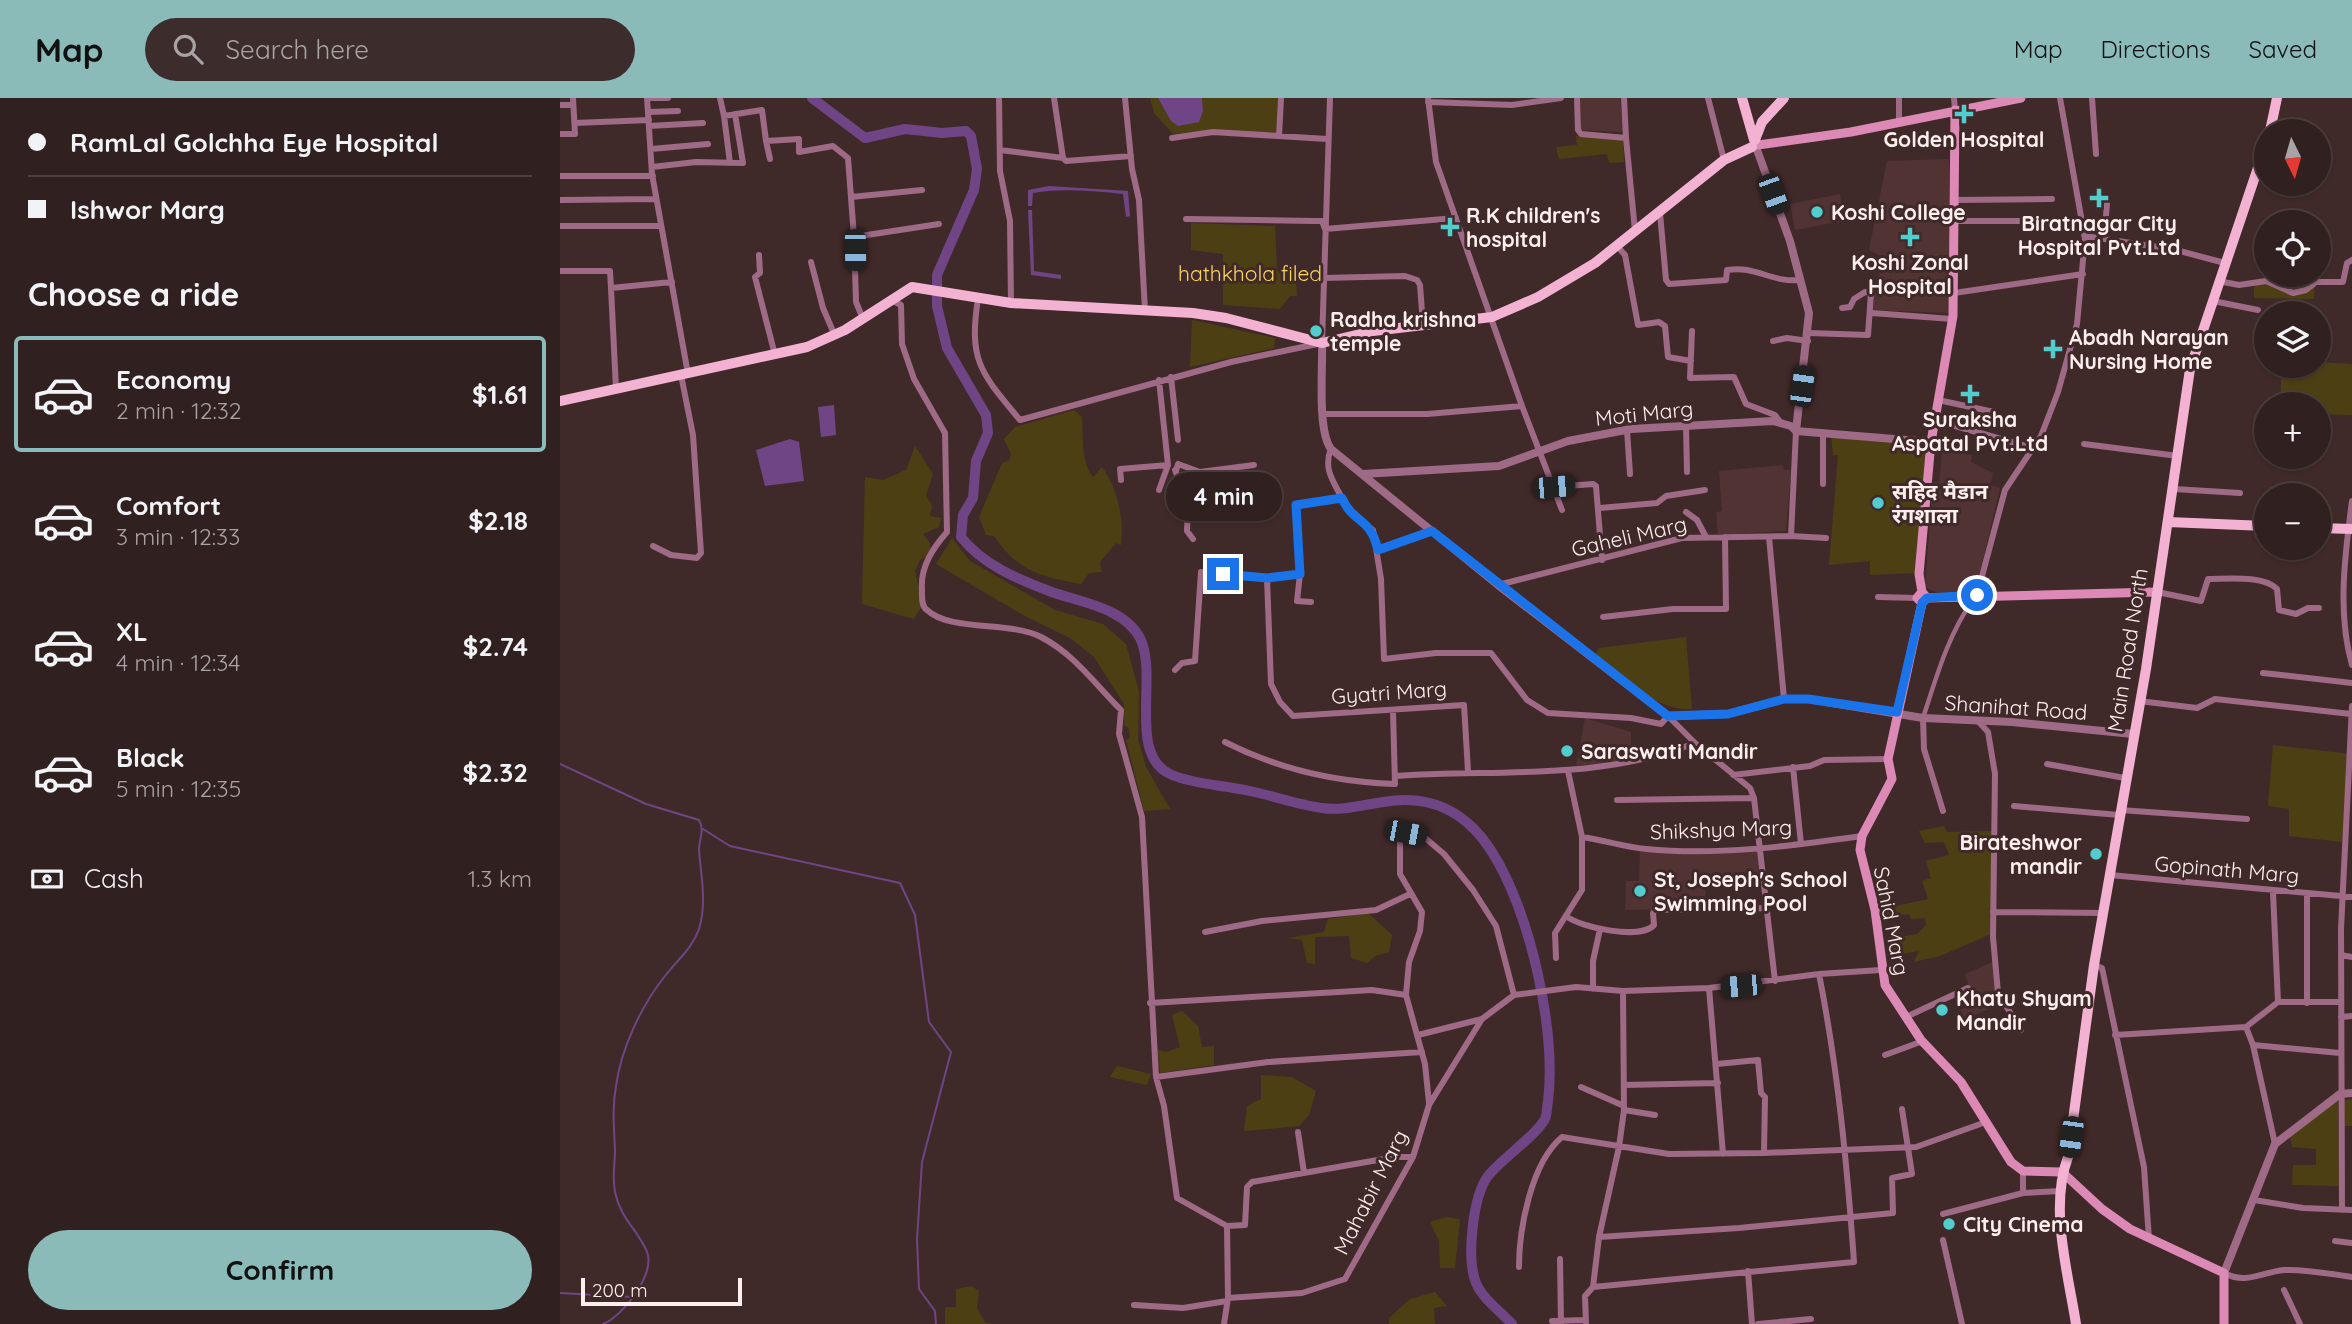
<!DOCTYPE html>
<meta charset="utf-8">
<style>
:root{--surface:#30201f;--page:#3c2d2c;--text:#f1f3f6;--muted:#a8a3a4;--line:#4b3e3d;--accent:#8bbbb9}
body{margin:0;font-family:Quicksand,"Noto Sans Devanagari",sans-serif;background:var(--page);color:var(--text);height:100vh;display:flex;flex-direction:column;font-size:26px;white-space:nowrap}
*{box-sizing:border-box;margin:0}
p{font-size:23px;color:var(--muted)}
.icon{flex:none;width:38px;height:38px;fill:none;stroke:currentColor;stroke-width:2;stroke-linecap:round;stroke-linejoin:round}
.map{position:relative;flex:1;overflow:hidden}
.details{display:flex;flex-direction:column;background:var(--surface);width:560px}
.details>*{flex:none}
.banner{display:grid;align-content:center;height:154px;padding:0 28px;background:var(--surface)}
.needle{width:46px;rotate:175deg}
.buttons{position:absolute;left:1694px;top:21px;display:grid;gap:14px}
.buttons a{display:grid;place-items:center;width:77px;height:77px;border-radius:50%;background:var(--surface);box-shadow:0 2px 5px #0004,0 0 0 2px var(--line);font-size:35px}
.scale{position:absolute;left:21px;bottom:18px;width:161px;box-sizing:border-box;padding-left:7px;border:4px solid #feefee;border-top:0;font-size:19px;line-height:24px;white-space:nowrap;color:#feefee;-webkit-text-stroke:5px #402a29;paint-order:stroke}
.end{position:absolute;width:32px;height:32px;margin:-16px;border:9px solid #1a73e8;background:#fff;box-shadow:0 0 0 4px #fff}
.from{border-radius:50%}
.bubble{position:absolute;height:49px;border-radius:24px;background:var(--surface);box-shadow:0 2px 5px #0004,0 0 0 2px var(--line);font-size:23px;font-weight:800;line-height:49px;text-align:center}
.car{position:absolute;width:21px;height:42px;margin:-21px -10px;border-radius:9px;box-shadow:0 0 5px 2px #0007;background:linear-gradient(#222 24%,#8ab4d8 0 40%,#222 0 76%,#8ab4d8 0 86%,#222 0)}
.banner b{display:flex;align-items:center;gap:24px;height:66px;font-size:26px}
.banner b+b{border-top:2px solid var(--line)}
.banner i{width:18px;height:18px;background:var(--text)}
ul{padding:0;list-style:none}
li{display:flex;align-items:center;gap:21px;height:116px;margin:0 14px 10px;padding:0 14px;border:4px solid transparent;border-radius:7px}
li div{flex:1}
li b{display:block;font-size:26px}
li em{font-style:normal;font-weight:800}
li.on{border-color:var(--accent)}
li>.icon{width:63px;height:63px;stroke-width:1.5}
h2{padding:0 28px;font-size:32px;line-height:84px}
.pay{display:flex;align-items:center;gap:18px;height:77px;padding:0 28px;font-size:26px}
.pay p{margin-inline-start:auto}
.action{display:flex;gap:14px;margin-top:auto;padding:14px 28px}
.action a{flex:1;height:80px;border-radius:42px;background:var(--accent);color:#111;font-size:28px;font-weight:800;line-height:80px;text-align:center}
header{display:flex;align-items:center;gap:42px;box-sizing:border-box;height:98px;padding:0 35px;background:var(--accent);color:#111}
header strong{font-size:33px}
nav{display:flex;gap:38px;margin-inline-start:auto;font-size:24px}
.search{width:490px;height:63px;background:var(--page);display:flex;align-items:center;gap:18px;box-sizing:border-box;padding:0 24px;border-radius:38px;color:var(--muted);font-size:26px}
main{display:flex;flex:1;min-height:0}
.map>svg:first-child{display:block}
.built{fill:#503332}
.green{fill:#4d3f14}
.water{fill:#6f4585}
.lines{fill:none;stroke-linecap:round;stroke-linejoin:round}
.stream{stroke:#6f4585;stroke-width:2}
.river{stroke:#6f4585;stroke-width:10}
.pedestrian{stroke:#9f6a85;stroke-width:4.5}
.minor{stroke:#9f6a85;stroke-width:6}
.tertiary{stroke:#9f6a85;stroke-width:8}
.secondary{stroke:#dd89b5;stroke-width:9}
.primary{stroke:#f4b2d3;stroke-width:10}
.route{stroke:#1a73e8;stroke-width:9}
.poi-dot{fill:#52cdcd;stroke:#402a29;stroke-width:2.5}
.labels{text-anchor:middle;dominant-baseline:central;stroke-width:6;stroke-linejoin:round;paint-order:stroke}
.poi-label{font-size:21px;font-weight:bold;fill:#feefee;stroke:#402a29;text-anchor:start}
.park-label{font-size:21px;fill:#f9d45f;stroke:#402a29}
.street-label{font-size:21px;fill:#feefee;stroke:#402a29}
</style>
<header>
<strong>Map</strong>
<div class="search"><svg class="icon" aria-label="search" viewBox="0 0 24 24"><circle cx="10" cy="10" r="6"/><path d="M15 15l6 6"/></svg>Search here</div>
<nav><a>Map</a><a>Directions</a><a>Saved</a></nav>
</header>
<main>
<section class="details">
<div class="banner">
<b><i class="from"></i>RamLal Golchha Eye Hospital</b>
<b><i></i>Ishwor Marg</b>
</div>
<h2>Choose a ride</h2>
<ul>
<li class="on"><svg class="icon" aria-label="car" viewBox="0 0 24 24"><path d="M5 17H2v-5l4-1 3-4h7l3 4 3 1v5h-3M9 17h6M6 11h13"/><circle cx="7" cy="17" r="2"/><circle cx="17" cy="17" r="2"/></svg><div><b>Economy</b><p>2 min · 12:32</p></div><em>$1.61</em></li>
<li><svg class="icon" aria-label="car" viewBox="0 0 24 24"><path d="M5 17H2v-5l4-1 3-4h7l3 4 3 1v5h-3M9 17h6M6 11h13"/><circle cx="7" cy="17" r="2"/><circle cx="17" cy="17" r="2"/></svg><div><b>Comfort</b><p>3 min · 12:33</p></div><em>$2.18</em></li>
<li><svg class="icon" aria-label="car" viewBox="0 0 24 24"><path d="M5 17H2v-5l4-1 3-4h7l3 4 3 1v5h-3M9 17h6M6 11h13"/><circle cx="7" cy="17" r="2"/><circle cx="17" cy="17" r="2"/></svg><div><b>XL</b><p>4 min · 12:34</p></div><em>$2.74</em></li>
<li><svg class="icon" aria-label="car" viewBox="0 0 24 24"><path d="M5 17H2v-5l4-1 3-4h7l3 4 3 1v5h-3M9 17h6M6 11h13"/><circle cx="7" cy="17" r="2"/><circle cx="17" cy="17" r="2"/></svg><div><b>Black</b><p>5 min · 12:35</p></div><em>$2.32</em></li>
</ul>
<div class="pay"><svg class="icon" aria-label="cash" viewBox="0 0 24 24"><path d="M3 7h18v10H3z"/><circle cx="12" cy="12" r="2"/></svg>Cash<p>1.3 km</p></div>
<div class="action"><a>Confirm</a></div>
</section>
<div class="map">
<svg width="1792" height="1226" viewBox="0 0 1792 1226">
<rect width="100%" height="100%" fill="#402a29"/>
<path class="built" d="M1020 0H1060L1063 34 1021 32Z
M1389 61V215L1313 212 1314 187 1326 161 1309 152 1327 63Z
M1280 96 1284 123 1235 132 1230 106Z
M1382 353 1412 357 1411 364 1433 375 1430 387 1440 390 1415 494 1377 495 1365 489 1373 384H1379Z
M1223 367 1224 372H1231L1226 433 1158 437 1156 414 1162 413 1159 373Z
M1025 620 1071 634V662L1016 668Z
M1080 750H1199L1202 784 1145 785 1146 811 1065 812 1066 783H1079Z
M1433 864 1443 905 1405 921 1400 912 1419 903 1415 892 1411 894 1405 876Z"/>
<path class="green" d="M590 0H718L716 36 652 32 613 36 594 15Z
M1016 38 1063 41 1064 64 1049 65 1047 56 999 61 996 49 1017 47Z
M631 125 715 128 717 173 735 172 737 198H730L720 211 663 207V156L631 152Z
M1702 183 1738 194 1755 185 1754 201 1694 200V184Z
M632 222 715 240 714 250 630 269Z
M1759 264 1792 266V317L1759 316V306H1721V277L1734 276 1736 268H1759Z
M514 312 522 319C523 338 521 364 533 379L542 369C558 391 564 420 561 447L556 445 540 464 542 474 529 475 521 486C480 478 459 474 434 438L426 437 419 419 442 365 449 363 451 356 444 341 455 329Z
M1271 337 1366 346 1356 475 1310 477V463L1269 467 1278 357H1273Z
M355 348 373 376 366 397 372 408 370 418 381 420 379 429 363 436 370 445V456L360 462 355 473 363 506 354 521 302 506 305 379 323 382 346 372Z
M392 440 410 463 495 512 543 526 566 546 579 594 578 641 586 669 610 711 584 713 566 642 570 640 569 631 564 626V606L534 559 510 540 465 518 376 466Z
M1126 539 1132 611C1094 613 1064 580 1035 557L1039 550Z
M1713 647 1790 656 1782 744 1729 738V711L1708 708Z
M1384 728 1387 734 1432 733 1431 836 1380 858 1354 864 1359 853 1330 858 1329 841 1357 836 1366 827 1365 820 1351 821 1349 816 1323 819 1322 811 1368 801 1362 783 1371 780 1366 763 1389 757 1384 744 1365 745 1359 733Z
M808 815 832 837 829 854 815 858 807 865 791 860 789 838 755 839V866L747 865 742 842 728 840 764 834 768 821Z
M622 913 638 928 642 949 654 948V967L600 975 598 952 606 954 620 949 612 917Z
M557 968 591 976 587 987 550 979Z
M701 977 732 979 756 993 749 1017 739 1028 684 1033 687 1008 701 1001Z
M1792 1001V1028H1783L1784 1002Z
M1778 1002 1779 1088 1732 1087 1733 1067H1756V1051L1732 1049 1730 1039Z
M886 1119 900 1121 895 1170H880L879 1143 870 1124Z
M411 1188 419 1193 417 1210 425 1224 433 1226H385V1209H396V1191Z
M875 1194 887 1208 874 1210 875 1226H829V1220L850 1201Z"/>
<path class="water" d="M598 0H642L643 13 639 24 618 28 611 23Z
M489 88 568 93 570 118 566 119 563 96C535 93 501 90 473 95L472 108H468V92Z
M468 112H472L474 173 501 177V181L471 177Z
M274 307 276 337 261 339 258 309Z
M230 341 239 344 244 383 205 388 196 352Z"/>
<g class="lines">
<path class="stream" d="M0 666 86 706 139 722C145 732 139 741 139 752 141 778 147 805 139 831 132 851 117 862 105 878 81 908 61 951 56 988 52 1010 54 1030 55 1052 55 1066 52 1079 55 1094 60 1120 78 1132 87 1154 96 1176 62 1219 43 1226
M143 731 170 748 340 785 355 817 369 924 391 954 362 1064 357 1141 359 1191 375 1213 376 1226
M0 1195 72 1199"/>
<path class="river" d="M252 0 305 40 345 31 382 35 406 33 411 38 417 71 414 92 377 177V208L387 250 426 317 428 335 416 363 413 400 403 417 401 439C422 466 457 481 489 493 518 504 564 509 580 540 599 578 566 658 612 677 637 687 664 687 690 693 714 698 738 707 762 710 782 713 803 707 823 704 871 696 906 713 932 754 970 813 997 934 988 1003 987 1008 987 1017 985 1021 976 1038 942 1060 928 1078 913 1098 906 1160 916 1185 922 1200 941 1214 952 1226"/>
<path class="pedestrian" d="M1363 620C1377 577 1388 537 1414 500"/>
<path class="minor" d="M87 0 92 76 128 276
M87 0H108
M160 0 164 18 202 12 206 43 239 41V54L273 48 288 60 294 139 379 126
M439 0 440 73 450 123 451 205
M494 0 503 60
M565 0 572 71 579 102 585 213
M868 0 876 64 962 308 1002 412
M1017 0 1018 32 1021 36 1066 40 1075 133
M1064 0 1066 40
M1148 0 1164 62
M1394 0 1395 12
M1532 0 1536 56
M868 4 952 7 1001 0
M0 7H13
M88 14 118 13
M164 18 170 65
M1339 24V0
M15 25 89 22
M89 28 143 25
M0 36H15L13 0
M719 38 721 0
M612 40 653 34 767 41
M206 43 210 61
M91 51 148 46
M440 52 503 60 506 63 571 58
M92 69 136 64 183 65 175 16
M0 78H93
M291 99 362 92
M0 102 96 101
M1395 102 1492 101
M1547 106 1544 141 1612 151 1665 165
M1100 115 1106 182 1109 186 1166 182 1167 172C1196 167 1210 185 1241 182
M626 121 754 123H762L765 131 896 120
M1395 123H1478
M0 128H101
M1525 138 1544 141
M294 139 296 204 303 221
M1057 148 1065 157 1078 227 1099 224 1105 228 1108 259 1131 263
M199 157 200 175 195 179 215 257
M251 164 263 210 275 238
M0 173H50L51 190 112 184
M763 180 845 178 857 182 860 187 863 227
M1658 183 1679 187 1706 183 1733 195 1746 192 1756 184H1783L1787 165 1792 162
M51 190 56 291
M1394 195 1523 176
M418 201C408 264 422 276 460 322L671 264 762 245 770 0
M333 203 341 207 342 246 354 281 385 335 387 434C373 450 360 469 362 492 362 498 361 508 367 512 390 534 451 523 481 539 514 556 535 586 561 612L559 636 582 719 596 979 604 1008 617 1100 667 1128 668 1200 664 1226
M1653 203 1698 212
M1312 215 1392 221
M1132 233 1130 280 1174 279 1186 306 1215 317 1220 324
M1249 235 1308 237 1311 195 1305 194 1294 201 1290 209 1282 210
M1213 243 1227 240 1248 243
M611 279 618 342
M1378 302 1434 314
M764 316H867L962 308
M1374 322 1473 350
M1126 328 1127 374
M1067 332 1070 376
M1524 346 1618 358
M615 372 628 407 627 433 633 441
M616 373 618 366 640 374 694 367
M561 382 560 371 608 367 599 282
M1263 386V335
M994 389 1033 386 1036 388 1042 462
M1614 391 1680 395
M599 392 608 367
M782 400 788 412 813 432 821 481 824 561 876 555H931L967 602 988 615 1071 620 1101 626 1108 618 1135 645 1190 690 1194 700 1215 883
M1792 403C1785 456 1777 515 1792 567
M1040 410 1097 405 1106 398 1145 392
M1126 414 1137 422 1146 439
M1231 438 1266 440
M1209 439 1224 601
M93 448 111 457 137 460 141 455 133 337 121 277
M818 452 872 433
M707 480 711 586 720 604 733 618 904 607 908 673
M938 487 1122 440 1231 438 1236 333
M1597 494 1641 503 1648 481C1667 481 1704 477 1717 491L1719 512 1736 516 1748 510H1759
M1417 497 1445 392 1481 338 1498 294 1517 226 1525 141 1500 0
M1318 499 1357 500
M751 504 737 503 740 476 736 407 782 400C773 383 763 370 771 351
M1043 519 1113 511H1166L1165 439
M615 572 622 565 635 563 641 474 707 480 740 476
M1703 575 1792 585
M1579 603 1637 610 1655 601 1791 616
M1363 620 1364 651 1383 713
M1417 622 1428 634 1435 676 1433 839 1438 895 1461 932
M665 644C718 671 775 684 835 686L833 613
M1487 666 1565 680
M1233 669 1241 746
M1173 677 1250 668 1264 662 1328 661
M836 678C936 671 1040 683 1135 645
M1057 702 1194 700
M1454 708 1559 717
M1560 712 1687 721
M1022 739C1043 742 1064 749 1086 751 1157 758 1231 748 1302 738
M1550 777 1792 799
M1713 794 1718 904
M1433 814 1544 815
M1006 818C1021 830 1081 842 1094 827L1093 815 1096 812 1205 810
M645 834 702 823 816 812 850 796
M1781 857 1792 859
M996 860 995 835 1022 792V739L1008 673
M1534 867 1542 870 1584 1069 1589 1141
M1149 890 1163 1056
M1033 891V863L1040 831
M590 905 812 892 846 897
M1747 905V796
M1346 919 1408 890
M1781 919 1792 918
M1686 929 1718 904H1780
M858 937 922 921
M1555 937 1686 929 1693 947 1715 1046
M1693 947 1780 955
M1325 957 1363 943
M1157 966 1198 962 1201 995 1205 999 1204 1055
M596 979 708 964 862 954
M1064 987 1158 985
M1021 989 1064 1008
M869 1005 865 966 846 897 849 864 860 833 862 814 840 776V735L864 739 884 756 913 792 936 828 954 897
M1064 1012 1095 1017
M738 1034 744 1075
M1463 1095 1500 1093
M1694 1102 1743 1110 1792 1112
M1782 1112 1781 831 1792 608
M1383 1116 1463 1095V1073
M667 1128 685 1127 687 1089 692 1084 835 1059H853
M1039 1139 1179 1130 1333 1115 1332 1080 1352 1076 1342 1011
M1383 1142 1402 1226
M1775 1143 1792 1145
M1000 1161 1001 1226
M959 1169C959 1131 971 1065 1002 1039L1109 1056 1204 1055 1356 1049 1426 1024
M1188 1173 1192 1226
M1664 1175C1686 1187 1702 1174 1724 1172 1747 1171 1770 1176 1792 1179
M1033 1189 1294 1164C1287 1066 1278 972 1259 876
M1724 1192 1740 1226
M668 1200 742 1195 785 1181 853 1059 869 1007 922 921 954 897 1016 889 1063 893 1149 890 1259 876 1321 872
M574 1207 623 1210 667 1203
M992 1223 1026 1222
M1026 1226 1025 1198 1033 1189 1039 1139 1059 1049 1064 1012 1063 893
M1198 1226 1251 1221"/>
<path class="tertiary" d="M1196 49 1230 143 1249 215 1236 333
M762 245C763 270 757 332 771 351L938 487 1108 618 1168 616 1224 601H1248L1363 620 1452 624 1573 636
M803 376 939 368 1008 343 1071 331 1213 323 1231 328 1236 333 1371 344
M1664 1175 1715 1046 1780 996 1792 995"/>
<path class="secondary" d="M1198 47 1291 34 1461 0
M1362 494 1359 476 1371 344 1393 218 1395 12
M1367 500 1362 494 1357 500 1362 505 1367 500 1596 494
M1362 505 1328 661 1332 681 1302 738 1300 752 1315 812 1325 887 1361 942 1401 984 1451 1064 1463 1073 1502 1074 1542 1111 1570 1131 1664 1175V1226"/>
<path class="primary" d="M1182 0 1194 42
M1710 33 1717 0
M1195 42 1202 24 1224 0
M0 303 247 249 285 232 352 189 451 205 633 215 666 220 762 245 813 233 932 219 978 199 1035 165 1164 62 1192 49
M1608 424 1706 428
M1759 430 1792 431
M1516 1226C1508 1174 1489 1110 1508 1059L1534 867 1586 571 1630 271 1706 46"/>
</g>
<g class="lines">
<path class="route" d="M663 476 707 480 740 476 736 407 782 400C793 426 810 418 818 452L872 433 1108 618 1168 616 1224 601H1248L1337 614 1362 505 1367 500 1417 497"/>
</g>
<g class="poi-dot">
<path d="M1400.5 5.5h7v7h7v7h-7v7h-7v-7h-7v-7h7z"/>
<path d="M1535.5 89.5h7v7h7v7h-7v7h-7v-7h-7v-7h7z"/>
<circle cx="1257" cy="114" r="7"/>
<path d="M886.5 118.5h7v7h7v7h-7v7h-7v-7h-7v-7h7z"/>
<path d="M1346.5 128.5h7v7h7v7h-7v7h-7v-7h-7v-7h7z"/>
<circle cx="756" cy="233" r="7"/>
<path d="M1489.5 240.5h7v7h7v7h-7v7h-7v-7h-7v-7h7z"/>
<path d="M1406.5 285.5h7v7h7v7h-7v7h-7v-7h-7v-7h7z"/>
<circle cx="1318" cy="405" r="7"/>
<circle cx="1007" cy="653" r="7"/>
<circle cx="1536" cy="756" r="7"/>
<circle cx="1080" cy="793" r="7"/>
<circle cx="1382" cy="912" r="7"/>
<circle cx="1389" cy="1126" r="7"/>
</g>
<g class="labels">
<g class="poi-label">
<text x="1404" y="41" text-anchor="middle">Golden Hospital</text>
<text x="1271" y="114">Koshi College</text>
<text x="906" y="117">R.K children's<tspan x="906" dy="24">hospital</tspan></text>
<text x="1539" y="125" text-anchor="middle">Biratnagar City<tspan x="1539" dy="24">Hospital Pvt.Ltd</tspan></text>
<text x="1350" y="164" text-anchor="middle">Koshi Zonal<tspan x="1350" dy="24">Hospital</tspan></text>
<text x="770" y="221">Radha krishna<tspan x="770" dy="24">temple</tspan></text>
<text x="1509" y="239">Abadh Narayan<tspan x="1509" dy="24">Nursing Home</tspan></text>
<text x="1410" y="321" text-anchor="middle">Suraksha<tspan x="1410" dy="24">Aspatal Pvt.Ltd</tspan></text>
<text x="1332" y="393">सहिद मैडान<tspan x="1332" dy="24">रंगशाला</tspan></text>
<text x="1021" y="653">Saraswati Mandir</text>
<text x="1522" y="744" text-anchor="end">Birateshwor<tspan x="1522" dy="24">mandir</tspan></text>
<text x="1094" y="781">St, Joseph's School<tspan x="1094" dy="24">Swimming Pool</tspan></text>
<text x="1396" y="900">Khatu Shyam<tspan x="1396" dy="24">Mandir</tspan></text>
<text x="1403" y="1126">City Cinema</text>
</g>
<g class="park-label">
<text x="690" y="175">hathkhola filed</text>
</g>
<g class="street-label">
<text transform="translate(1084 315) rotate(-6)">Moti Marg</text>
<text transform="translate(1069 438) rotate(-13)">Gaheli Marg</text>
<text transform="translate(1567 552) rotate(-81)">Main Road North</text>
<text transform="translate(829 594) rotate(-4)">Gyatri Marg</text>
<text transform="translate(1456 609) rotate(4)">Shanihat Road</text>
<text transform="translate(1161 731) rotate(-2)">Shikshya Marg</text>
<text transform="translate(1667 771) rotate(5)">Gopinath Marg</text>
<text transform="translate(1332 823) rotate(79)">Sahid Marg</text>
<text transform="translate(810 1094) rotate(-63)">Mahabir Marg</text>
</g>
</g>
</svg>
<div class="buttons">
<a><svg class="needle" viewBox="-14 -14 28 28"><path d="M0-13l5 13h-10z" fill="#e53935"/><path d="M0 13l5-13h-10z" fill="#a8a3a4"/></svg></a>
<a><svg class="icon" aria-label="locate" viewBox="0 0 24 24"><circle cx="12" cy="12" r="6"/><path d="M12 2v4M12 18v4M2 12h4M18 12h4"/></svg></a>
<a><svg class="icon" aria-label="layers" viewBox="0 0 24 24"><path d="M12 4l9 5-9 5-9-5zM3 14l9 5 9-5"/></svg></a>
<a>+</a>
<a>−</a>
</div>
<div class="scale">200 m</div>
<i class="end from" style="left:1417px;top:497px"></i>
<i class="end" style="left:663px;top:476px"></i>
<div class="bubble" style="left:606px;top:374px;width:116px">4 min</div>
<i class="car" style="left:1213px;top:96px;rotate:160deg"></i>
<i class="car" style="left:295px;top:152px;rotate:179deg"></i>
<i class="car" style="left:1242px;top:288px;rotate:8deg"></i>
<i class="car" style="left:994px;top:389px;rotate:85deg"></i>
<i class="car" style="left:846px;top:735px;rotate:101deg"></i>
<i class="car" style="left:1181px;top:888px;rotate:265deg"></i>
<i class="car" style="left:1511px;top:1039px;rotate:188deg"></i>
</div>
</main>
